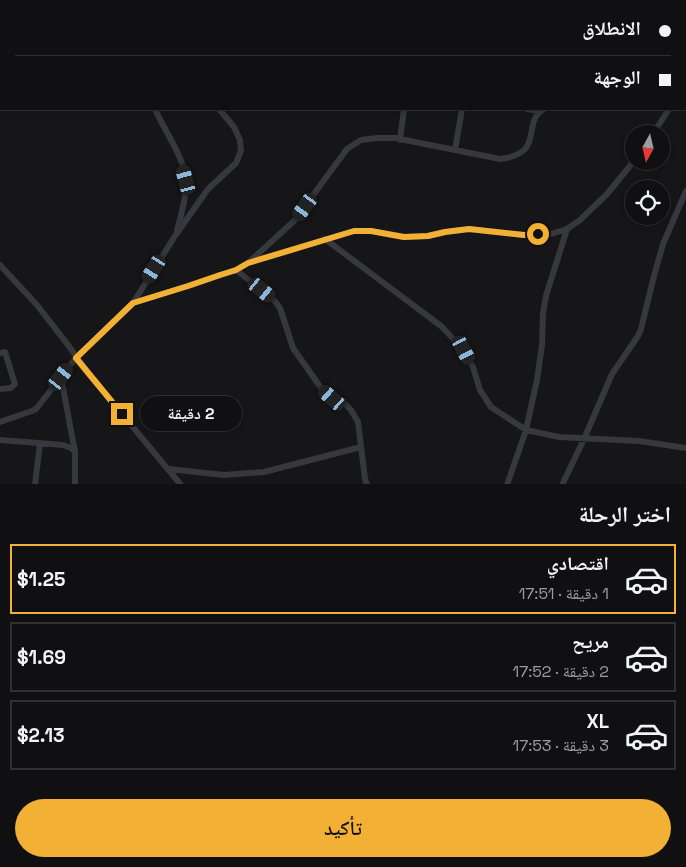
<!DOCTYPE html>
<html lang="ar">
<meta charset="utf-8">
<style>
:root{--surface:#101012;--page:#1e1e20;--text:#f1f3f6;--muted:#9c9d9f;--line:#303032;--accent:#f2b134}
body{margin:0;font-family:"Space Grotesk","Noto Naskh Arabic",sans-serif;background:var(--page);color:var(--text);direction:rtl;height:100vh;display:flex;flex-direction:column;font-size:19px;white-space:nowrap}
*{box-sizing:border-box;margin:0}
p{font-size:16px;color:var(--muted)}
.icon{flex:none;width:28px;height:28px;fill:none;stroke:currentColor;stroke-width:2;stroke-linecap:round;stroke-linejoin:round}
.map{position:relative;height:484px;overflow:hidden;direction:ltr}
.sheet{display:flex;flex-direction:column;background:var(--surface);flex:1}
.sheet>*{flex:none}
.banner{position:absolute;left:0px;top:0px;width:686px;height:110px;box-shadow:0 2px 8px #0003,0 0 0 1px var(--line);direction:rtl;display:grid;align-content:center;height:110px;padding:0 15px;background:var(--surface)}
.needle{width:32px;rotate:188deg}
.buttons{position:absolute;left:625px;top:125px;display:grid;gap:10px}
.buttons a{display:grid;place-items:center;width:45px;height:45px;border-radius:50%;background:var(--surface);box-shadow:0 2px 8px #0003,0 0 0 1px var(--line);font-size:25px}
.end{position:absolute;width:22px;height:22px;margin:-11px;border:6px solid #f2b134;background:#111;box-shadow:0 0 0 2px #111}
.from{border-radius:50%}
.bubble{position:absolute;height:35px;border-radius:18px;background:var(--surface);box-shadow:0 2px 8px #0003,0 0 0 1px var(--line);font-size:16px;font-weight:600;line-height:35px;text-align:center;direction:rtl}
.car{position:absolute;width:15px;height:30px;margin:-15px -8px;border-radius:6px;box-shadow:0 0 4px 1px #0007;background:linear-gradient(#222 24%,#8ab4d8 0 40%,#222 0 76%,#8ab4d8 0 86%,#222 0)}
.banner b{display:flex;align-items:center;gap:18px;height:48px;font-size:19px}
.banner b+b{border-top:1px solid var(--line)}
.banner i{width:12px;height:12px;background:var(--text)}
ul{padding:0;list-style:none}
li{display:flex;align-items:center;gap:15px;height:70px;margin:0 10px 8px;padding:0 5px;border:2px solid var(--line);border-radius:0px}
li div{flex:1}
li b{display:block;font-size:19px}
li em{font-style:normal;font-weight:600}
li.on{border-color:var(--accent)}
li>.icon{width:45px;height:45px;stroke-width:1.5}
h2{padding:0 15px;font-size:22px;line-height:60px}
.primary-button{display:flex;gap:10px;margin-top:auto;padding:10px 15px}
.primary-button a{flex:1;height:58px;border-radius:30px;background:var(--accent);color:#111;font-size:20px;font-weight:600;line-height:58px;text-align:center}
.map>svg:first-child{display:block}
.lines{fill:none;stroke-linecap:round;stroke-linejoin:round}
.minor{stroke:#37383d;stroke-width:6}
.route{stroke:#f2b134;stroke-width:6}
</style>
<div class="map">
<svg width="686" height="485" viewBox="0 0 686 485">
<rect width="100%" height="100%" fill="#161618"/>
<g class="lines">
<path class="minor" d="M114 0 115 1
M542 0 543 1
M23 1 24 0
M418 1 419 0
M478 1V0
M0 24H1
M685 79 686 78
M685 85 686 83
M155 109C164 130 184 157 186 180 187 194 181 216 177 230
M527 109 540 111
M653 134 669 109
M400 140 404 109
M455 150 462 109
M325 239 441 326 464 350 473 367 480 390 491 407 526 430 559 437 639 441 686 448
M251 262 354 231H371L404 237 427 236 445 232 469 229 524 235 551 234 567 229 580 220 607 194 634 161
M0 265 37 305 68 345 88 373 181 485
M236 270 274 300 280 308 293 348 321 388 331 398 343 402 351 410 358 422 365 479 367 485
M133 303 188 286 236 270 248 263 294 221 347 149 361 140 377 138H395L500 159C547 153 520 123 544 109
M0 353 5 352 15 384 11 388 0 389
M61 377 75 452V485
M0 422 32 411 36 409 76 358 133 303 175 236 208 189 236 163 241 151 240 140 234 127 219 109
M0 440 63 445 71 448 75 452
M169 469 224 475 264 472 361 447
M35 485 40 443
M507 485 526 430 537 380 542 345 543 313 546 296 567 229
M562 485 584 439 612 374 638 336 641 329 654 276 663 244 686 191"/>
</g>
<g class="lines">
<path class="route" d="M122 414 76 358 133 303 188 286 220 275 236 270 248 263 354 231H371L404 237 428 236 445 232 469 229 524 235 538 234"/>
</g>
</svg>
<div class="buttons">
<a><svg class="needle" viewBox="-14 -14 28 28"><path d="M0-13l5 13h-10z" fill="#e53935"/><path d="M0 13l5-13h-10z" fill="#9c9d9f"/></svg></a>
<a><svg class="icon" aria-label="locate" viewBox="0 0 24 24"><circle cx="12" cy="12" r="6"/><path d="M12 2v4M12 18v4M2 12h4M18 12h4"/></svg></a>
</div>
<i class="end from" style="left:538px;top:234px"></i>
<i class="end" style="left:122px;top:414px"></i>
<div class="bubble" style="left:140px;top:396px;width:102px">2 دقيقة</div>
<i class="car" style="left:186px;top:180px;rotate:345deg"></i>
<i class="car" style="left:305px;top:207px;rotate:216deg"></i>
<i class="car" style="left:154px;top:269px;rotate:212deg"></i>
<i class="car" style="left:262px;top:290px;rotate:129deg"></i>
<i class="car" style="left:464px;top:350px;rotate:152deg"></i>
<i class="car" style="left:61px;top:377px;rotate:38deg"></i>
<i class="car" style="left:332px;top:398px;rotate:311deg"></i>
<div class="banner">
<b><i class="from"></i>الانطلاق</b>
<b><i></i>الوجهة</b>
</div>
</div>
<section class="sheet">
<h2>اختر الرحلة</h2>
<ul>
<li class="on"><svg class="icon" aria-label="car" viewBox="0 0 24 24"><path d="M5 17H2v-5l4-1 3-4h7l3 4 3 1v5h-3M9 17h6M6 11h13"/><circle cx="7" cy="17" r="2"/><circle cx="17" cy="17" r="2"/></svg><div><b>اقتصادي</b><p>1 دقيقة · 17:51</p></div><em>$1.25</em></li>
<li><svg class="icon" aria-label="car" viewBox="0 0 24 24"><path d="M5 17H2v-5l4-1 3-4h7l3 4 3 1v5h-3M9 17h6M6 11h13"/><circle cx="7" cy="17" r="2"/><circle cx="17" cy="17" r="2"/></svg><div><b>مريح</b><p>2 دقيقة · 17:52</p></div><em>$1.69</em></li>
<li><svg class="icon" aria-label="car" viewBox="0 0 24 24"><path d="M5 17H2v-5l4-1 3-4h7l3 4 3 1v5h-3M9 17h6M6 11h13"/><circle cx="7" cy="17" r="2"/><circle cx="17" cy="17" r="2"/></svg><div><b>XL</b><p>3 دقيقة · 17:53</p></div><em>$2.13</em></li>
</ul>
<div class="primary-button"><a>تأكيد</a></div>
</section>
